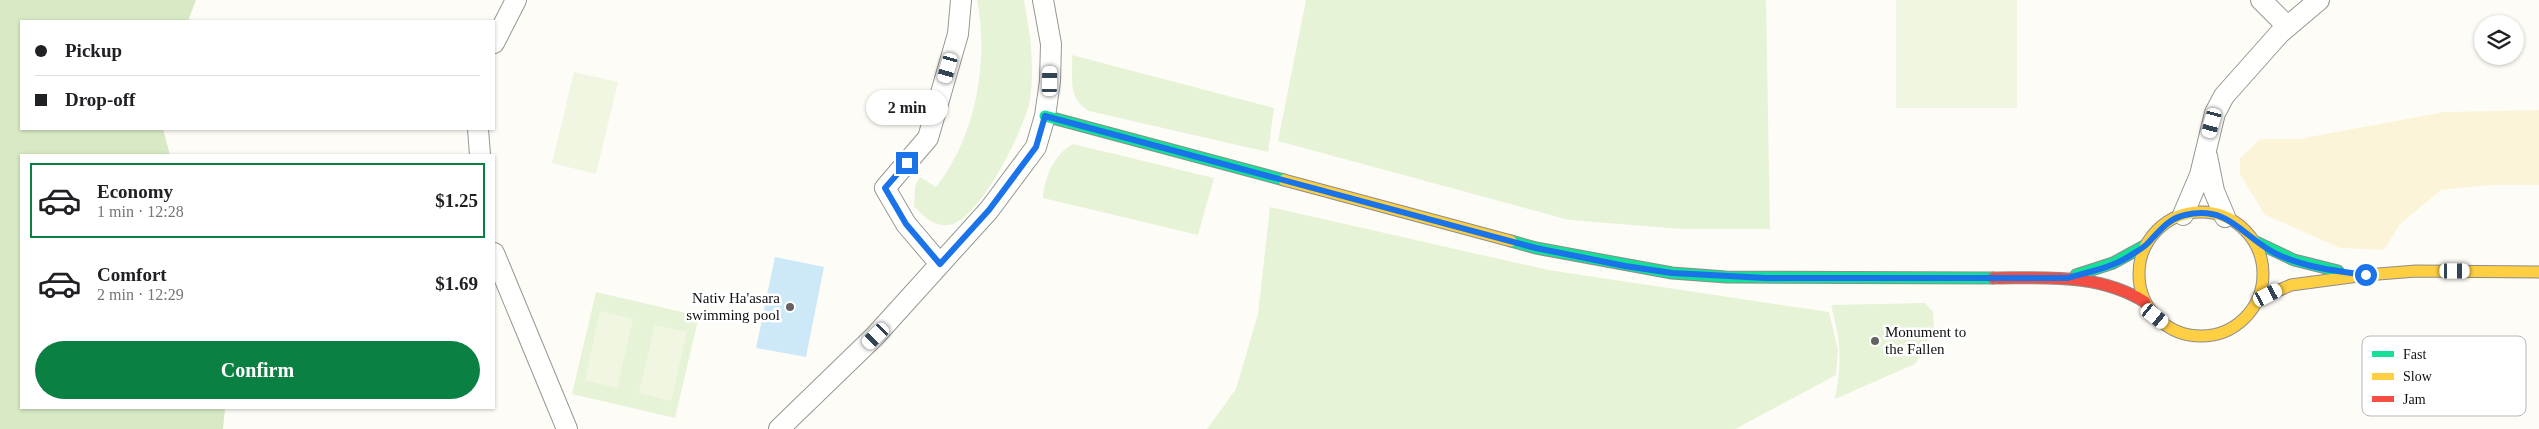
<!DOCTYPE html>
<meta charset="utf-8">
<style>
:root{--surface:#fff;--page:#f2f2f2;--text:#202124;--muted:#757577;--line:#e0e0e0;--accent:#0b8043}
body{margin:0;font-family:Georgia,serif;background:var(--page);color:var(--text);height:100vh;display:flex;flex-direction:column;font-size:19px;white-space:nowrap}
*{box-sizing:border-box;margin:0}
p{font-size:16px;color:var(--muted)}
.icon{flex:none;width:28px;height:28px;fill:none;stroke:currentColor;stroke-width:2;stroke-linecap:round;stroke-linejoin:round}
.map{position:relative;flex:1;overflow:hidden}
.panel{position:absolute;left:20px;top:154px;width:475px;height:255px;display:flex;flex-direction:column;background:var(--surface);border-radius:0px;box-shadow:0 1px 4px #0004}
.panel>*{flex:none}
.banner{position:absolute;left:20px;top:20px;width:475px;height:110px;border-radius:0px;box-shadow:0 1px 4px #0004;display:grid;align-content:center;height:110px;padding:0 15px;background:var(--surface)}
.fabs{position:absolute;left:2474px;top:15px;display:grid;gap:10px}
.fabs a{display:grid;place-items:center;width:50px;height:50px;border-radius:50%;background:var(--surface);box-shadow:0 1px 4px #0004;font-size:25px}
.end{position:absolute;width:22px;height:22px;margin:-11px;border:6px solid #1a73e8;background:#fff;box-shadow:0 0 0 2px #fff}
.from{border-radius:50%}
.bubble{position:absolute;height:35px;border-radius:18px;background:var(--surface);box-shadow:0 1px 4px #0004;font-size:16px;font-weight:700;line-height:35px;text-align:center}
.car{position:absolute;width:15px;height:30px;margin:-15px -8px;border-radius:6px;box-shadow:0 0 4px 1px #0007;background:linear-gradient(#fff 24%,#345 0 40%,#fff 0 76%,#345 0 86%,#fff 0)}
.banner b{display:flex;align-items:center;gap:18px;height:48px;font-size:19px}
.banner b+b{border-top:1px solid var(--line)}
.banner i{width:12px;height:12px;background:var(--text)}
ul{padding:9px 0 0;list-style:none}
li{display:flex;align-items:center;gap:15px;height:75px;margin:0 10px 8px;padding:0 5px;border:2px solid transparent;border-radius:0px}
li div{flex:1}
li b{display:block;font-size:19px}
li em{font-style:normal;font-weight:700}
li.selected{border-color:var(--accent)}
li>.icon{width:45px;height:45px;stroke-width:1.5}
.cta{display:flex;gap:10px;margin-top:auto;padding:10px 15px}
.cta a{flex:1;height:58px;border-radius:30px;background:var(--accent);color:#fff;font-size:20px;font-weight:700;line-height:58px;text-align:center}
.map>svg:first-child{display:block}
.green{fill:#e7f3d7}
.forest{fill:#d8eac5}
.sand{fill:#fcf4d9}
.pitch{fill:#f0f6e1}
.water{fill:#cde8f7}
.lines{fill:none;stroke-linecap:round;stroke-linejoin:round}
.street-casing{stroke:#979795;stroke-width:22}
.fast-casing{stroke:#8e8d8b;stroke-width:13}
.slow-casing{stroke:#8e8d8b;stroke-width:13}
.jam-casing{stroke:#8e8d8b;stroke-width:13}
.street{stroke:#fffffe;stroke-width:20}
.fast{stroke:#16e098;stroke-width:11}
.slow{stroke:#ffcf43;stroke-width:11}
.jam{stroke:#f24e42;stroke-width:11}
.route{stroke:#1a73e8;stroke-width:6}
.poi-dot{fill:#646362;stroke:#fff;stroke-width:2}
.labels{text-anchor:middle;dominant-baseline:central;stroke-width:5;stroke-linejoin:round;paint-order:stroke}
.poi-label{font-size:15px;fill:#111;stroke:#fff;text-anchor:end}
.key{fill:#fff;stroke:#b8b8b8;stroke-width:1}
.key-label{font-size:14px;fill:#111}
</style>
<div class="map">
<svg width="2539" height="429" viewBox="0 0 2539 429">
<rect width="100%" height="100%" fill="#fdfcf7"/>
<path class="green" d="M977 0H1024C1030 33 1035 66 1030 99 1026 127 979 221 949 225 934 227 924 217 914 206L915 186 920 177 936 187C976 136 989 63 977 0Z
M1306 0H1766L1770 229H1683L1569 220 1278 141Z
M1072 55 1274 108 1268 152 1089 111C1067 98 1073 79 1072 55Z
M1073 144 1214 178 1198 235 1043 198C1045 177 1053 155 1073 144Z
M1270 207 1548 270 1829 312 1838 350 1836 375 1735 429H1207L1236 389 1258 314Z
M596 292 699 316 675 418 572 394Z
M1925 303 1933 312 1934 332 1915 364 1835 399C1842 361 1841 342 1831 305Z"/>
<path class="forest" d="M0 0H196L188 21H21V129H163L170 155H21V408H225L223 429H0Z"/>
<path class="sand" d="M2539 110V185H2489L2441 190 2400 224 2384 250 2340 248 2265 215 2240 174V158L2260 139H2299L2444 112Z"/>
<path class="pitch" d="M1896 0H2017V108H1896Z
M574 72 618 82 596 174 552 163Z
M600 311 633 319 617 388 585 380Z
M655 325 687 332 671 401 639 393Z"/>
<path class="water" d="M775 257 824 267 806 357 756 348Z"/>
<g class="lines">
<defs>
<path id="street" d="M2261 0 2287 26
M494 43 516 0
M478 129 480 155
M2207 156 2214 191 2225 217
M2183 215 2200 175 2215 113 2224 96 2280 33 2319 0
M494 253 567 429
M940 264 906 224 885 188 928 138 958 34 961 0
M779 429 875 336 989 210 1036 147 1045 116 1050 81 1051 44 1043 0"/>
<path id="fast" d="M1045 116 1284 180
M1511 241 1536 248 1672 273 1726 277 1993 278
M2254 241 2294 260 2338 271
M2076 275 2113 263 2146 245"/>
<path id="slow" d="M1284 180 1511 241
M2139 274a62 62 0 1 1 124 0a62 62 0 1 1-124 0Z
M2259 299 2291 285 2366 275 2416 271 2539 272"/>
<path id="jam" d="M1993 278C2045 278 2099 273 2145 302"/>
</defs>
<use href="#street" class="street-casing"/>
<use href="#fast" class="fast-casing"/>
<use href="#slow" class="slow-casing"/>
<use href="#jam" class="jam-casing"/>
<use href="#street" class="street"/>
<use href="#fast" class="fast"/>
<use href="#slow" class="slow"/>
<use href="#jam" class="jam"/>
</g>
<g class="lines">
<path class="route" d="M907 163 885 188 906 224 940 264 989 210 1036 147 1045 116 1536 248 1625 266 1672 273 1766 278H2068C2088 272 2110 268 2128 257 2134 253 2142 249 2147 244 2159 232 2167 219 2185 215 2232 204 2244 241 2281 256 2309 268 2337 271 2366 275"/>
</g>
<g class="poi-dot">
<circle cx="790" cy="307" r="5"/>
<circle cx="1875" cy="341" r="5"/>
</g>
<g class="labels">
<g class="poi-label">
<text x="780" y="298">Nativ Ha'asara<tspan x="780" dy="17">swimming pool</tspan></text>
<text x="1885" y="332" text-anchor="start">Monument to<tspan x="1885" dy="17">the Fallen</tspan></text>
</g>
</g>
<rect x="2362" y="336" width="164" height="80" rx="8" class="key"/>
<rect x="2372" y="351" width="22" height="6" fill="#16e098"/>
<rect x="2372" y="373" width="22" height="7" fill="#ffcf43"/>
<rect x="2372" y="396" width="22" height="6" fill="#f24e42"/>
<g class="key-label">
<text x="2403" y="359">Fast</text>
<text x="2403" y="381">Slow</text>
<text x="2403" y="404">Jam</text>
</g>
</svg>
<div class="fabs">
<a><svg class="icon" aria-label="layers" viewBox="0 0 24 24"><path d="M12 4l9 5-9 5-9-5zM3 14l9 5 9-5"/></svg></a>
</div>
<i class="end from" style="left:2366px;top:275px"></i>
<i class="end" style="left:907px;top:163px"></i>
<div class="bubble" style="left:866px;top:90px;width:82px">2 min</div>
<i class="car" style="left:948px;top:68px;rotate:196deg"></i>
<i class="car" style="left:1050px;top:81px;rotate:1deg"></i>
<i class="car" style="left:2212px;top:123px;rotate:195deg"></i>
<i class="car" style="left:2455px;top:271px;rotate:90deg"></i>
<i class="car" style="left:2268px;top:295px;rotate:63deg"></i>
<i class="car" style="left:2155px;top:316px;rotate:129deg"></i>
<i class="car" style="left:876px;top:336px;rotate:226deg"></i>
<div class="banner">
<b><i class="from"></i>Pickup</b>
<b><i></i>Drop-off</b>
</div>
<section class="panel">
<ul>
<li class="selected"><svg class="icon" aria-label="car" viewBox="0 0 24 24"><path d="M5 17H2v-5l4-1 3-4h7l3 4 3 1v5h-3M9 17h6M6 11h13"/><circle cx="7" cy="17" r="2"/><circle cx="17" cy="17" r="2"/></svg><div><b>Economy</b><p>1 min · 12:28</p></div><em>$1.25</em></li>
<li><svg class="icon" aria-label="car" viewBox="0 0 24 24"><path d="M5 17H2v-5l4-1 3-4h7l3 4 3 1v5h-3M9 17h6M6 11h13"/><circle cx="7" cy="17" r="2"/><circle cx="17" cy="17" r="2"/></svg><div><b>Comfort</b><p>2 min · 12:29</p></div><em>$1.69</em></li>
</ul>
<div class="cta"><a>Confirm</a></div>
</section>
</div>
